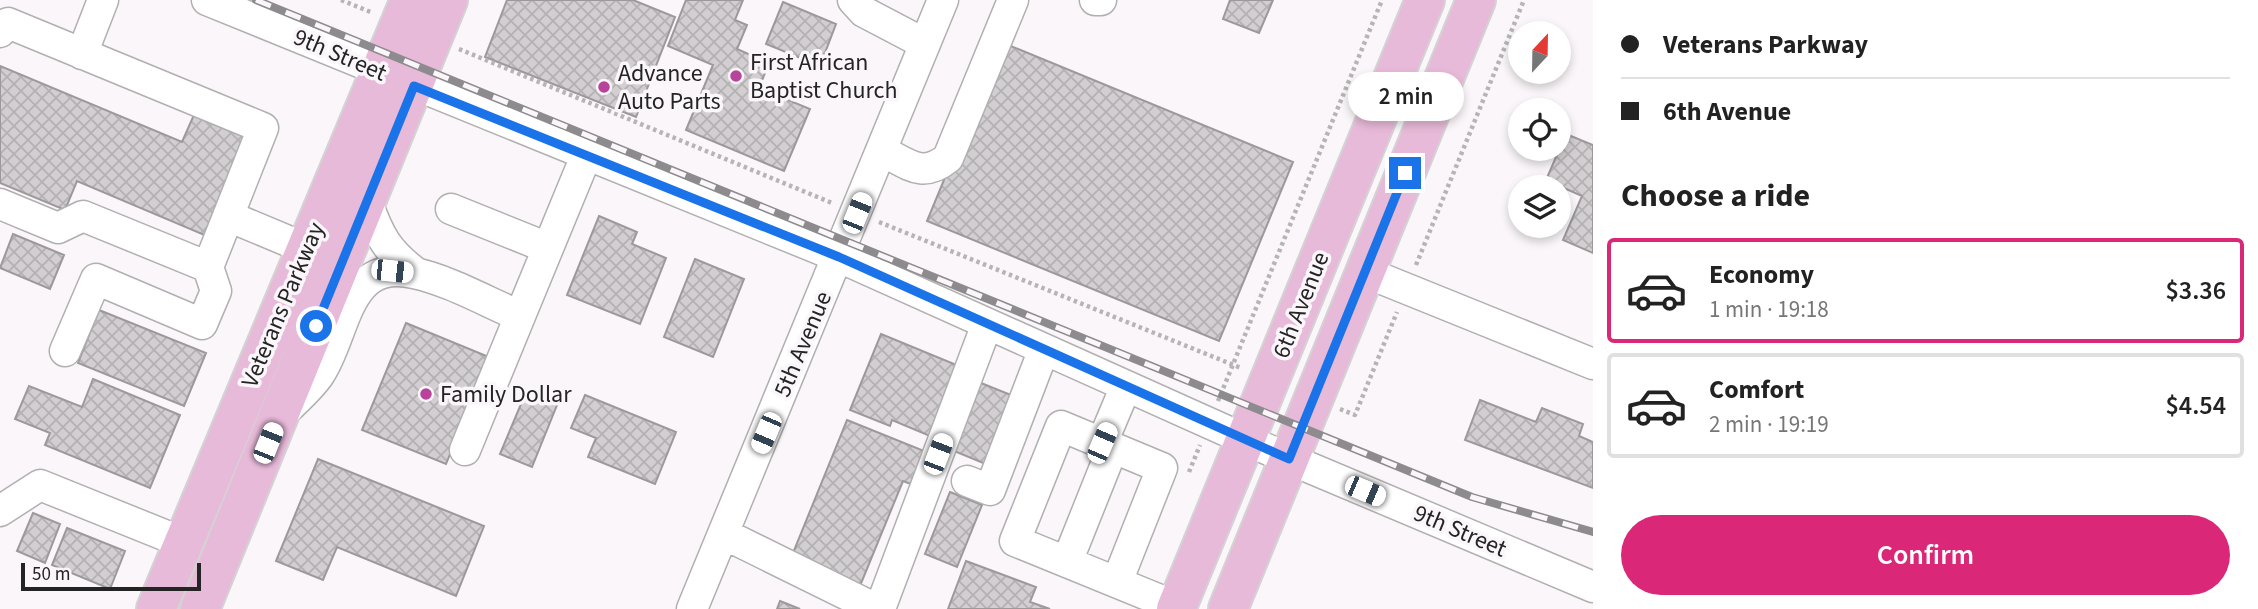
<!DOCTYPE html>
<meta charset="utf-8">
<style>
:root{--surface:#fff;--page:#f6f6f6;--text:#222;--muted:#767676;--line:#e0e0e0;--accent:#db2777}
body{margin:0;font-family:"Source Sans 3",sans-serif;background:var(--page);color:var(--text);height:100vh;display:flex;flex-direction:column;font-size:26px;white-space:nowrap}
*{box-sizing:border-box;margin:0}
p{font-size:23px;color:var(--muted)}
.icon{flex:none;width:38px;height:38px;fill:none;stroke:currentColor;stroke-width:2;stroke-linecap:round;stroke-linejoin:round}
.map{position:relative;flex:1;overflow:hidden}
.side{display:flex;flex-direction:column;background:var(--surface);width:665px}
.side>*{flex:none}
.top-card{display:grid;align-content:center;height:154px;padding:0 28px;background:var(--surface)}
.needle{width:46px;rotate:22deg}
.fabs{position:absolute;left:1508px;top:21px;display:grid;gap:14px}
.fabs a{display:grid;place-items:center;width:63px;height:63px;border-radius:50%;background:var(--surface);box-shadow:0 4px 10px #0003;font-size:35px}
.scale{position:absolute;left:21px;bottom:18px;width:180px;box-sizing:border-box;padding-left:7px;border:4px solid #252425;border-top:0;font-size:19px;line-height:24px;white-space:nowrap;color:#252425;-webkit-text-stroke:5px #faf6f9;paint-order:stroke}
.end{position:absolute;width:32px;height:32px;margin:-16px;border:9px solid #1a73e8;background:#fff;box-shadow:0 0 0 4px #fff}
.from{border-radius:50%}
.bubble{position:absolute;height:49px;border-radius:24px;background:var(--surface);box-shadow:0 4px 10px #0003;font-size:23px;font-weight:600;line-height:49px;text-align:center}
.car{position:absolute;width:21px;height:42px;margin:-21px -10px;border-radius:9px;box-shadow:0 0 5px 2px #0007;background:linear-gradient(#fff 24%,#345 0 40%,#fff 0 76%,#345 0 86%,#fff 0)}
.top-card b{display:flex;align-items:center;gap:24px;height:66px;font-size:26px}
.top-card b+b{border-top:2px solid var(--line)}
.top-card i{width:18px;height:18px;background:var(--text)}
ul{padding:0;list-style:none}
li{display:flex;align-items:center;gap:21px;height:105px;margin:0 14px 10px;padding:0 14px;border:4px solid var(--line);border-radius:7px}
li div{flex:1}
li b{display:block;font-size:26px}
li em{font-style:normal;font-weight:600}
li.current{border-color:var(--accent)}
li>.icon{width:63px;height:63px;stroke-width:1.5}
h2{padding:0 28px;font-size:32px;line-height:84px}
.cta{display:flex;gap:14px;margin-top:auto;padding:14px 28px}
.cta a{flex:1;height:80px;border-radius:42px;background:var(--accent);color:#fff;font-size:28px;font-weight:600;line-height:80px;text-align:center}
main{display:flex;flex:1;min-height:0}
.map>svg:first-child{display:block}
.building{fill:url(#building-cross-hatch);stroke:#9d999b;stroke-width:2}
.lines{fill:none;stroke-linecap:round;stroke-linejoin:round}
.minor-casing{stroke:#b2afb1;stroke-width:33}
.major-casing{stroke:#d3d3d3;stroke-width:42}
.path{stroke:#b7b4b6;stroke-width:4.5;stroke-dasharray:3.5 3.5;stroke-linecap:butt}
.minor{stroke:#fff;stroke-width:30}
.major{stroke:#e8bad9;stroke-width:38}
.rail-casing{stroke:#8d8b8d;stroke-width:8}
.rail{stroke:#faf6f9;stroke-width:5;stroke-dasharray:16;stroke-linecap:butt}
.route{stroke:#1a73e8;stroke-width:9}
.poi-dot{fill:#b8439b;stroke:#faf6f9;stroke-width:2.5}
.labels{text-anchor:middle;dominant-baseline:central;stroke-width:7;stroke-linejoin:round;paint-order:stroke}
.street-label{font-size:24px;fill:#252425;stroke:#faf6f9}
.poi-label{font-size:24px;fill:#252425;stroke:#faf6f9;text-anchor:start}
</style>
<main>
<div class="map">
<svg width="1593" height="609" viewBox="0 0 1593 609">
<defs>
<pattern id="building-cross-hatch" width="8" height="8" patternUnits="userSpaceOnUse" patternTransform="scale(1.75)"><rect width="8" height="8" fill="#d2ced1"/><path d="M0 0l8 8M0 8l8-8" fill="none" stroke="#b4b1b3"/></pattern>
</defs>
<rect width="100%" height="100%" fill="#faf6f9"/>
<path class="building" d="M507 0H633L675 17 636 117 485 57Z
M686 0H743L735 20 747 25 737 49 769 63 759 88 810 109 784 171 686 130 713 65 668 46Z
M1230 0H1273L1259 33 1223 19Z
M783 2 836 24 820 66 766 44Z
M1001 42 1293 162 1219 341 927 221Z
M0 66 182 142 197 108 253 131 209 237 77 181 65 210 0 183Z
M1566 134 1593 145V253L1563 240 1582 196 1546 180Z
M599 216 637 232 632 244 666 258 640 324 567 295Z
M13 234 64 255 50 289 0 268Z
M695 259 744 279 713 357 664 337Z
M99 310 206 353 184 406 78 363Z
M406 323 489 357 446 464 362 430Z
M881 334 959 366 930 436 892 420 890 426 850 410Z
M93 379 180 415 150 488 45 445 50 433 15 419 29 386 82 407Z
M981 383 1016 397 988 465 954 451Z
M526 392 557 405 532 467 500 454Z
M585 395 676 432 655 484 588 457 596 438 571 428Z
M1480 400 1536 422 1542 408 1583 424 1579 436 1593 442V488L1465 440Z
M847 420 934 455 921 488 903 481 860 586 791 558Z
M318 459 484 526 456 596 337 547 323 580 276 561Z
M950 492 982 505 957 567 925 554Z
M33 513 60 524 45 563 17 551Z
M67 528 125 551 110 589 52 565Z
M966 561 1036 587 1030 602 1050 609H948Z
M780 601 800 609H777Z"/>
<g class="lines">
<defs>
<path id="minor" d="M207 0 839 257 1289 459 1593 587
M853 0 864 12 925 44
M1095 0H1101
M0 32 8 23 263 128 208 267 216 291 202 324 96 279 65 351
M82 54 103 0
M882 151C909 164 922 179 948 158L1013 0
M367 202C379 236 387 251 416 273
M0 204 58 228 83 216 208 267
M451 209 548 248
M228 216 307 249
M1365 272 1593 364
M285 411C296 400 310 388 319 375 347 334 344 258 414 273 448 280 487 302 520 316L586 156
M1102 443 1126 386
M465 450 520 316
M967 481 990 490 1044 349
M0 511 40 485 184 543
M724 534 870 606H881L987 324
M1067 562 1113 447
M1117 582 1162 468 1061 426 1015 541 1177 607
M692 609 943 0"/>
<path id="major" d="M156 609 410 0
M200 609 448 0
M1176 609 1425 0
M1228 609 1476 0"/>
</defs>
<use href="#minor" class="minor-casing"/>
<use href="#major" class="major-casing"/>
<path class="path" d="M341 0 373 13
M459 49 832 203
M879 222 1241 368
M1416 265 1524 0
M1218 401 1382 0
M1340 409 1355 415 1397 312
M1189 472 1200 445"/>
<use href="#minor" class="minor"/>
<use href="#major" class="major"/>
<defs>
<path id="rail" d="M256 0 1472 497 1593 532"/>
</defs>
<use href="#rail" class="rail-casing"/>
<use href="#rail" class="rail"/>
</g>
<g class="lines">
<path class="route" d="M316 326 414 86 839 257 1289 459 1405 173"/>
</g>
<g class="poi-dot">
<circle cx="736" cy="76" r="7"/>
<circle cx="604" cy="87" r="7"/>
<circle cx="426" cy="394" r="7"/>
</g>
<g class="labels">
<g class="street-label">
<text transform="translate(340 55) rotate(23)">9th Street</text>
<text transform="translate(283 305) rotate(-67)">Veterans Parkway</text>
<text transform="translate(1301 305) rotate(-68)">6th Avenue</text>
<text transform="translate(803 344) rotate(-67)">5th Avenue</text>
<text transform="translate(1460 531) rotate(23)">9th Street</text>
</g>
<g class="poi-label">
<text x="750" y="62">First African<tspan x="750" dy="28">Baptist Church</tspan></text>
<text x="618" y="73">Advance<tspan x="618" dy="28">Auto Parts</tspan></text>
<text x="440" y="394">Family Dollar</text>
</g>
</g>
</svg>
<div class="fabs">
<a><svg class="needle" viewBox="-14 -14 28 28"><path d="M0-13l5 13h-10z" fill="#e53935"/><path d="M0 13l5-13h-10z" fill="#767676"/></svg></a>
<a><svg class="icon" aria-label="locate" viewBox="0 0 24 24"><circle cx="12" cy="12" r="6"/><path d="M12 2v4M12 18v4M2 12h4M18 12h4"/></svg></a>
<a><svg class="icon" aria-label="layers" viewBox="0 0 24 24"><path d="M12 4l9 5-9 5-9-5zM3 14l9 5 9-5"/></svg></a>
</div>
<div class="scale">50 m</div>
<i class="end from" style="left:316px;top:326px"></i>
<i class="end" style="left:1405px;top:173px"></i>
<div class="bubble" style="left:1348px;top:72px;width:116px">2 min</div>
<i class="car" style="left:857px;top:213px;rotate:22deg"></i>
<i class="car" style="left:392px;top:271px;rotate:96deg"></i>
<i class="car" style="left:766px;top:433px;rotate:203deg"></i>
<i class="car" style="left:268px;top:443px;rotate:22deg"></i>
<i class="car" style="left:1102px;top:443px;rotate:23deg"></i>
<i class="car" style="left:938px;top:454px;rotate:21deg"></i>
<i class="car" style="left:1365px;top:491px;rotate:113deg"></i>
</div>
<section class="side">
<div class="top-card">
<b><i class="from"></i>Veterans Parkway</b>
<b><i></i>6th Avenue</b>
</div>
<h2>Choose a ride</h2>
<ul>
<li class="current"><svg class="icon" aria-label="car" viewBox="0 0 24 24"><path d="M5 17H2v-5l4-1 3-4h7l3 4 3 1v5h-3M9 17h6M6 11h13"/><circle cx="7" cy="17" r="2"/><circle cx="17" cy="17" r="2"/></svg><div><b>Economy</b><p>1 min · 19:18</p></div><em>$3.36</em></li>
<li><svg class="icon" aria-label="car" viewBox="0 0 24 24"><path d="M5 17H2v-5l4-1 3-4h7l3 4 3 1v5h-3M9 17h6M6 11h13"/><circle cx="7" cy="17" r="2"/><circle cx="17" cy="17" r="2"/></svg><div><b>Comfort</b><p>2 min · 19:19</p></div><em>$4.54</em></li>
</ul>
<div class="cta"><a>Confirm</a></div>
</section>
</main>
